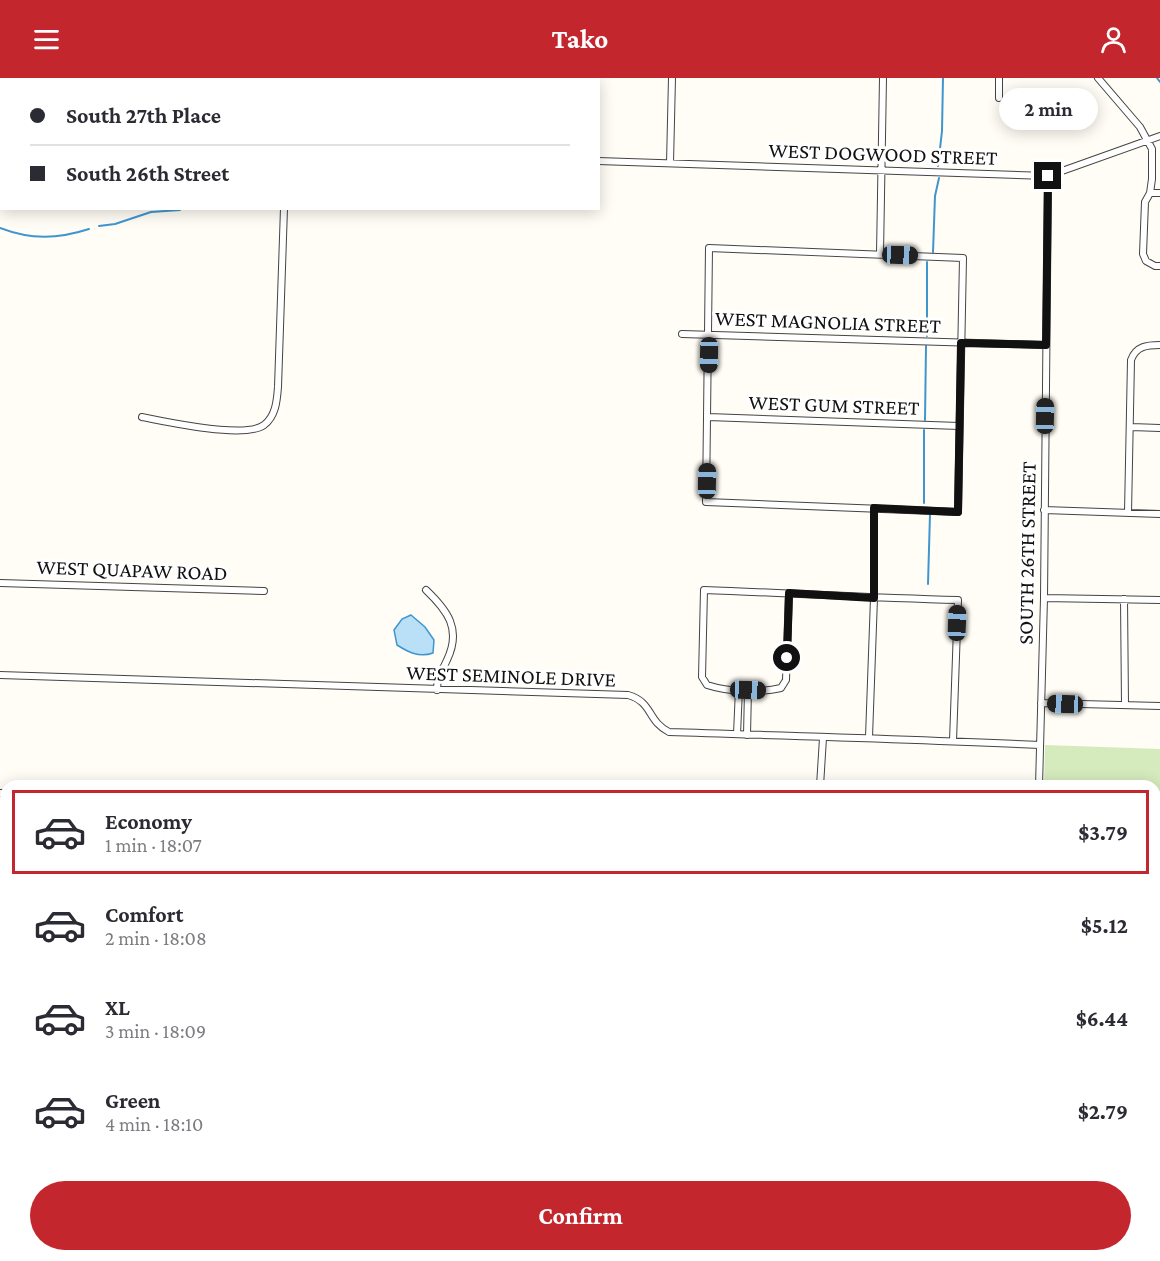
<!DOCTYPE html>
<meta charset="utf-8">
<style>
:root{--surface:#fff;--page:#f2f2f3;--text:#2b2b33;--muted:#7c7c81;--line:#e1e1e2;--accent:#c4262e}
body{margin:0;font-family:"Crimson Pro",serif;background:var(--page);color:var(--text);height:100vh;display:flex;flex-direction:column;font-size:22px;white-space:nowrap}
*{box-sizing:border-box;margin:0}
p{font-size:20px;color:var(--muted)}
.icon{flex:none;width:33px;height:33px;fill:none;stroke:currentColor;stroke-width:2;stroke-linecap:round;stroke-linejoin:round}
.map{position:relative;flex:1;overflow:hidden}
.sheet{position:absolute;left:0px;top:702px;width:1161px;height:482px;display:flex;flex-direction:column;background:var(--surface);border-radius:18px 18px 0 0;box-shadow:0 3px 15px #0003}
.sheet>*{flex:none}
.top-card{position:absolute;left:0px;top:0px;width:600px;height:132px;box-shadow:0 3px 15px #0003;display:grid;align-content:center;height:132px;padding:0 30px;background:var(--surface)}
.end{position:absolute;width:27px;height:27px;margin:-14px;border:8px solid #111;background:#fff;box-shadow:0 0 0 3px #fff}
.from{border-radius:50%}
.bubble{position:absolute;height:42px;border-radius:21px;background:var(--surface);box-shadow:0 3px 15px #0003;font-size:20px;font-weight:700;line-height:42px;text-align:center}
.car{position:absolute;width:18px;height:36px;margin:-18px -9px;border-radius:8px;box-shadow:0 0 4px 2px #0007;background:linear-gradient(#222 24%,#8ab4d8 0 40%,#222 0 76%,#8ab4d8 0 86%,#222 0)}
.top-card b{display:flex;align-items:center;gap:21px;height:57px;font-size:22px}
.top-card b+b{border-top:2px solid var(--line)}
.top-card i{width:15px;height:15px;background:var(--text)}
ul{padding:10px 0 0;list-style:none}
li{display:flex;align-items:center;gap:18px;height:84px;margin:0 12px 9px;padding:0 18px;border:3px solid transparent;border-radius:0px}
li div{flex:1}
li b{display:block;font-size:22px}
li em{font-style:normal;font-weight:700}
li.on{border-color:var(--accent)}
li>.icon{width:54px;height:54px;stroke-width:1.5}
.cta{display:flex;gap:12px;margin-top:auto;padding:12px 30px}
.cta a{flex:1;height:69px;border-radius:36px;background:var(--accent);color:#fff;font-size:24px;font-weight:700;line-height:69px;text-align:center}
header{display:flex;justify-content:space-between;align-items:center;height:78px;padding:0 30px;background:var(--accent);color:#fff;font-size:27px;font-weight:700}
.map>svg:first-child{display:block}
.green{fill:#d5ebbd}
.water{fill:#b9e0f7;stroke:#3f96cf;stroke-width:1.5}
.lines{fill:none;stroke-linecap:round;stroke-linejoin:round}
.stream{stroke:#3f96cf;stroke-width:2}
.minor-casing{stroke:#444;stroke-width:8}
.minor{stroke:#fff;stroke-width:6}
.route{stroke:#111;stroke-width:8}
.labels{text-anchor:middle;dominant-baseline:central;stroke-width:6;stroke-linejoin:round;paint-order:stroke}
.street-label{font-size:21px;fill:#111;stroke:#fff}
</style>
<header><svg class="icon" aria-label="menu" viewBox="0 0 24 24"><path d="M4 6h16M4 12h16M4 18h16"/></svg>Tako<svg class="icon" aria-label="person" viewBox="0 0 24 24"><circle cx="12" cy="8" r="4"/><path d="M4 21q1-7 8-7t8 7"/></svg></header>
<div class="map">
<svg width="1160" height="1183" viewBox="0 0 1160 1183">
<rect width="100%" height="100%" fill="#fffdf5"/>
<path class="green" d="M1045 667 1160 671V864H1155V708H1044Z"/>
<path class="water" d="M411 537 425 549 434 562 433 575C419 580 408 574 397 567L394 552 402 541Z"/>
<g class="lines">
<path class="stream" d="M543 0 544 2
M1157 0 1160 4
M938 88 942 53 943 0
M99 148 115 146 151 134 180 132
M0 150C31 162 58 161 89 151
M933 174 935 118 939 100
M927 184V258
M925 342 926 268
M924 425V352
M928 506 930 436"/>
<defs>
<path id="minor" d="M1098 0 1140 49 1152 71V101L1150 115 1145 124 1143 176 1146 183 1155 188H1160
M999 20V0
M0 69H2
M598 83 1048 98 1160 58
M670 85 672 0
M1150 115H1160
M709 170 963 180 958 434 706 424Z
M880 176 883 0
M682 256 1046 267
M142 339C166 344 245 361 264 347 276 338 277 322 278 309L284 130
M708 339 959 348
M1131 349 1160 350
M1044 432 1160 436
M1128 435 1131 282C1136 268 1147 267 1160 267
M0 505 264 513
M426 512C447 532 462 551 447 582 440 598 438 593 437 612
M789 515 786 602 781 610C759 615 729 614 707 607L702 599 704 512C789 515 873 520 958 522L953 663
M1044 520 1160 522
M1124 521 1125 627
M0 597 628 617C653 624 647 643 669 654 793 658 916 661 1040 667
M1041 625 1160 628
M737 656 739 611
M747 657 748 612
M869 659 874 520V430
M820 708 823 660
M1039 708 1044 520 1048 98
M0 715H6
M0 837H6
M0 956H6
M139 1183V1178
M353 1183V1178
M794 1183V1178
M1030 1183 1031 1178"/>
</defs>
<use href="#minor" class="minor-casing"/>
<use href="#minor" class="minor"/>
</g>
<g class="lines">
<path class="route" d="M787 580 789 515 874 520V430L958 434 961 265 1046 267 1048 98"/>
</g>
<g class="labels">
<g class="street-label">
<text transform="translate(883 76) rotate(2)">WEST DOGWOOD STREET</text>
<text transform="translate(828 244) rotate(2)">WEST MAGNOLIA STREET</text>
<text transform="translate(834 327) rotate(2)">WEST GUM STREET</text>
<text transform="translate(1027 475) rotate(-89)">SOUTH 26TH STREET</text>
<text transform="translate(132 492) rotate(2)">WEST QUAPAW ROAD</text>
<text transform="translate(511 598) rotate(2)">WEST SEMINOLE DRIVE</text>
</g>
</g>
</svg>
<i class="end from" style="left:787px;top:580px"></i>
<i class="end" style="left:1048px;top:98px"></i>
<div class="bubble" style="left:999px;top:10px;width:99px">2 min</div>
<i class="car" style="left:900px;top:177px;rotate:92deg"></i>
<i class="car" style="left:709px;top:277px;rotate:181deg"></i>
<i class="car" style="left:1045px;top:338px;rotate:1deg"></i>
<i class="car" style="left:707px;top:403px;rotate:1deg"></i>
<i class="car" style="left:957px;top:545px;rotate:2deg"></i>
<i class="car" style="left:748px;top:612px;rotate:92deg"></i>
<i class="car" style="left:1065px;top:626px;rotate:272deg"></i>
<div class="top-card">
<b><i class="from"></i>South 27th Place</b>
<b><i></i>South 26th Street</b>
</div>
<section class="sheet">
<ul>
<li class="on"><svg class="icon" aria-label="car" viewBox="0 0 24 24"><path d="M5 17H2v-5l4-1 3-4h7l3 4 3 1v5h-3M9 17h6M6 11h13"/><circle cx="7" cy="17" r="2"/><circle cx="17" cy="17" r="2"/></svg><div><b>Economy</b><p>1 min · 18:07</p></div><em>$3.79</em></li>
<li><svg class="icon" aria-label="car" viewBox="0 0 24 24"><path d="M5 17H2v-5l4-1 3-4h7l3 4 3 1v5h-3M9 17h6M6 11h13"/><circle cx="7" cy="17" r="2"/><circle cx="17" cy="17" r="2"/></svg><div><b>Comfort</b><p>2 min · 18:08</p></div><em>$5.12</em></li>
<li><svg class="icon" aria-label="car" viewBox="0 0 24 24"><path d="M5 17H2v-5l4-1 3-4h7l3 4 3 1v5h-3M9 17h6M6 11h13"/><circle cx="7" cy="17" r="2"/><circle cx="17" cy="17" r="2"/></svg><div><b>XL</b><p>3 min · 18:09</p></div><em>$6.44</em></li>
<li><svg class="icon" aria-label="car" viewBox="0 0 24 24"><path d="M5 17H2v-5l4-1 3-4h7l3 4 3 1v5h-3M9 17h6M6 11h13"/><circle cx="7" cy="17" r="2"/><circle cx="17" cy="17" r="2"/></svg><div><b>Green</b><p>4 min · 18:10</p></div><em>$2.79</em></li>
</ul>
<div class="cta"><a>Confirm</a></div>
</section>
</div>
